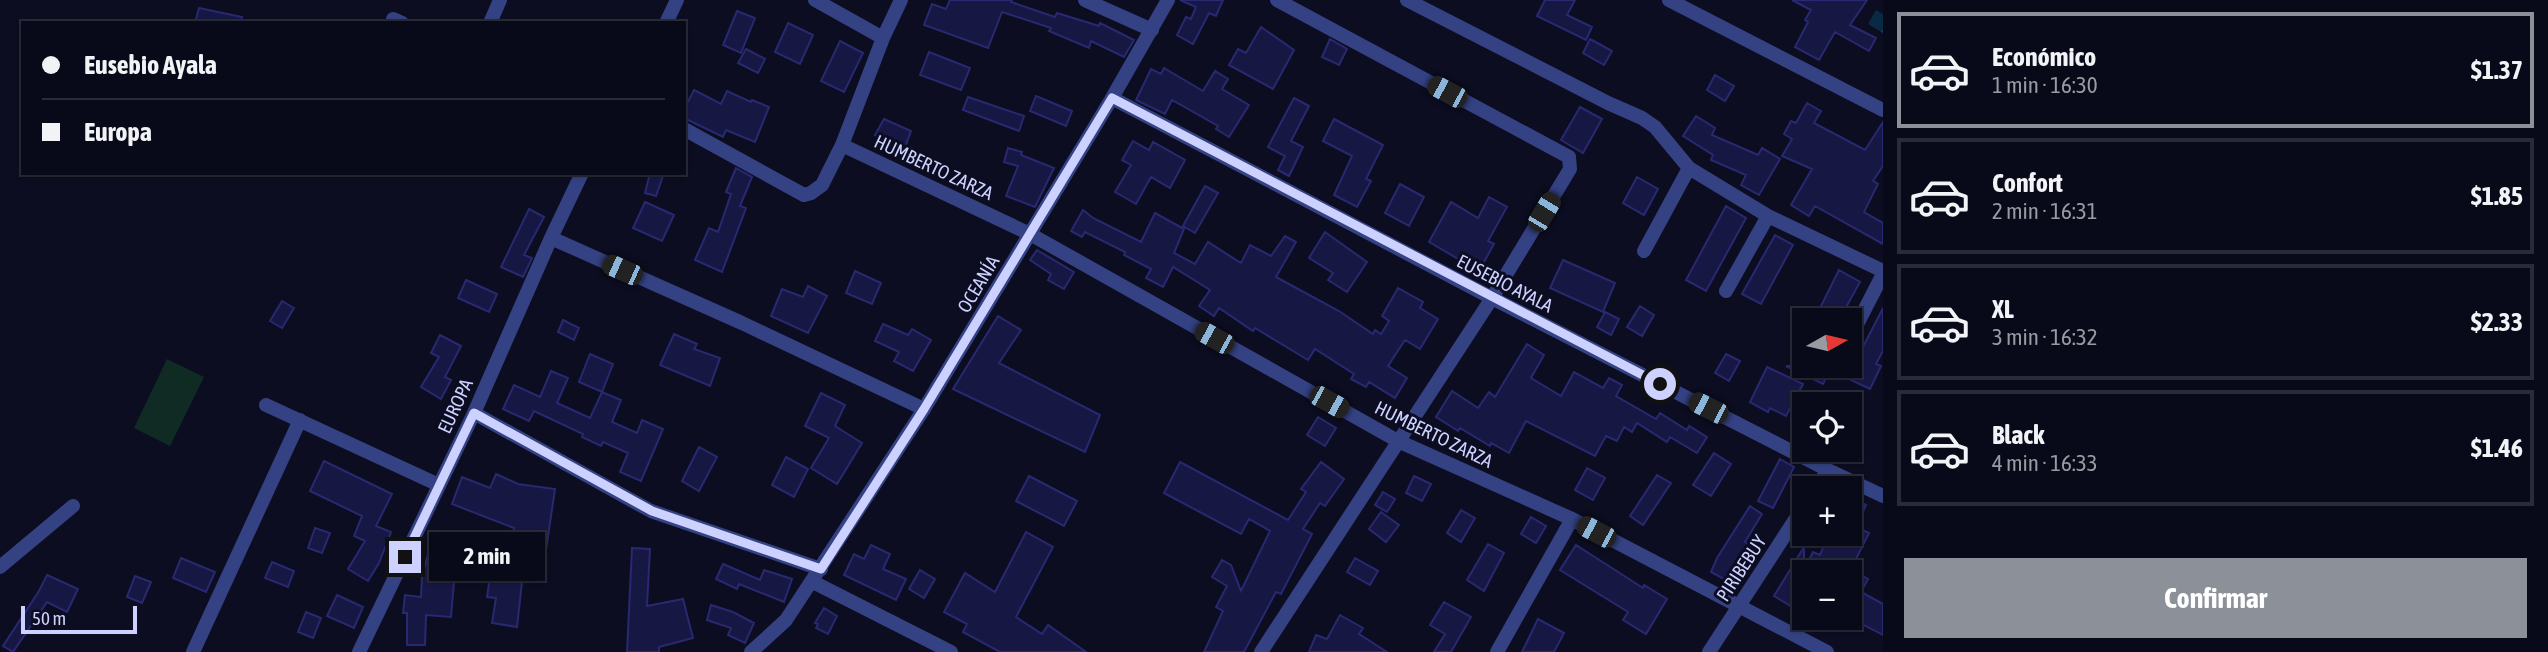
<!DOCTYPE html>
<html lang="es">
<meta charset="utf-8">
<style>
:root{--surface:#090a19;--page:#171826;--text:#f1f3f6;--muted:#999aa2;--line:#292b38;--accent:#8c9099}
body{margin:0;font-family:"Asap Condensed",sans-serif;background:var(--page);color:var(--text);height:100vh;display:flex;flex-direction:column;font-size:26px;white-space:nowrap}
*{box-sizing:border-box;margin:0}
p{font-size:23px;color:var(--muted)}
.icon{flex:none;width:38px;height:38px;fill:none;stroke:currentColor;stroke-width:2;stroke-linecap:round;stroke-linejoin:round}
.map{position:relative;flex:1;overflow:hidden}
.side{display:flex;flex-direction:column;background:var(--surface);width:665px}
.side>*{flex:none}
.guide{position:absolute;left:21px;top:21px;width:665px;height:154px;border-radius:0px;box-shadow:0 2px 5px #0004,0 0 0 2px var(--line);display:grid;align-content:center;height:154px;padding:0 21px;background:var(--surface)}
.needle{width:46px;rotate:82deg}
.tools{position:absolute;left:1792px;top:308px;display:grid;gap:14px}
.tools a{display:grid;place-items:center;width:70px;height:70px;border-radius:0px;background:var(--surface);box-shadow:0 2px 5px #0004,0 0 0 2px var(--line);font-size:35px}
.scale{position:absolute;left:21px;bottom:18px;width:116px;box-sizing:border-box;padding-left:7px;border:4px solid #ccd1ff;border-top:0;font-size:19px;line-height:24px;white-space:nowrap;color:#ccd1ff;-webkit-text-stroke:5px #0c0d21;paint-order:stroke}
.end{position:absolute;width:32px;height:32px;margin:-16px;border:9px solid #ccd1ff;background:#111;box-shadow:0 0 0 4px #111}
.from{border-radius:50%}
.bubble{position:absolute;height:49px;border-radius:0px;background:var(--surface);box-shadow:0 2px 5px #0004,0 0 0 2px var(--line);font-size:23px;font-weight:700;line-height:49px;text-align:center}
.car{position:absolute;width:21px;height:42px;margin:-21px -10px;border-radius:9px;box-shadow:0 0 5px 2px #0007;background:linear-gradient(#222 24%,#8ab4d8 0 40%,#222 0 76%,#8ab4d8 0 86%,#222 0)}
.guide b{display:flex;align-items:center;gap:24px;height:66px;font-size:26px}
.guide b+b{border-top:2px solid var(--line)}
.guide i{width:18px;height:18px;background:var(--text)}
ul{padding:12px 0 0;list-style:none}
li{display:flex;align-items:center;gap:21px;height:116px;margin:0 14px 10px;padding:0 7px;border:4px solid var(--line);border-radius:0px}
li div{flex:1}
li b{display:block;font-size:26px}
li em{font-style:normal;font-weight:700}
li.selected{border-color:var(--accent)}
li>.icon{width:63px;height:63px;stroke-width:1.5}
.action{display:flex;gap:14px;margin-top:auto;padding:14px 21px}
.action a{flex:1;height:80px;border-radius:0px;background:var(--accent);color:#fff;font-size:28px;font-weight:700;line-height:80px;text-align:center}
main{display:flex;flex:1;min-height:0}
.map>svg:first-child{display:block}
.green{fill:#0f2b24}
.water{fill:url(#water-ripples)}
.building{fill:#171743;stroke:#282970;stroke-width:2}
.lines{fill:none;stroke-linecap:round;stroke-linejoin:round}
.minor{stroke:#344283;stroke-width:14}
.tertiary{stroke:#344283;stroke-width:14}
.route{stroke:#ccd1ff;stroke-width:9}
.labels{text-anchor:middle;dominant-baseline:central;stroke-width:6;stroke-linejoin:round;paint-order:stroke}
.street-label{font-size:19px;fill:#ccd1ff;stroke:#0c0d21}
</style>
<main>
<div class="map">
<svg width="1883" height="652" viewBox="0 0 1883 652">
<defs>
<pattern id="water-ripples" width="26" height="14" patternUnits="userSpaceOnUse" patternTransform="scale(1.75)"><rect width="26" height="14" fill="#092a43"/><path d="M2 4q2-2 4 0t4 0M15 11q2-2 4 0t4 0" fill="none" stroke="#2c485f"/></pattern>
</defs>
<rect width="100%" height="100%" fill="#0c0d21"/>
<path class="green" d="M167 359 204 377 170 446 134 428Z"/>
<path class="water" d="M1876 10 1883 14V33L1868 24Z"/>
<path class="building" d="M950 0H1012L1011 2 1055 17 1057 13 1099 26 1100 23 1134 40 1124 57 1091 41 1089 48 1049 31 1051 28 1002 12 988 48 924 25 932 4 946 9Z
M1180 0H1223L1216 16 1209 13 1193 44 1177 35 1186 17 1191 19 1196 7Z
M1545 0H1575L1567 15 1592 27 1586 40 1537 16Z
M1792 0H1867L1850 25 1876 38 1869 51 1835 32 1819 60 1795 47 1808 22 1805 20 1811 10Z
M199 8 242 17 241 23H195Z
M737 11 755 18 741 53 723 45Z
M788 23 813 35 800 64 775 52Z
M1261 27 1294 50 1273 89 1229 65 1238 49 1246 53Z
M1330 39 1347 49 1339 65 1322 57Z
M1590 39 1612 51 1604 65 1583 53Z
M840 41 863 53 844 92 821 81Z
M746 49 765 59 758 73 738 63Z
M929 52 970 68 961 90 920 75Z
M1164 68 1203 91 1215 71 1228 79 1222 89 1249 105 1229 137 1216 129 1218 126 1172 100 1165 114 1136 100 1151 69 1161 74Z
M1715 75 1734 86 1725 101 1707 90Z
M694 90 721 104 727 91 751 102 752 100 769 107 755 142 726 130 723 137 684 118V109Z
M1036 96 1072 111 1066 126 1030 111Z
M968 97 1024 116 1019 131 963 110Z
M1294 98 1309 106 1291 141 1303 147 1289 176 1278 170 1285 156 1268 147Z
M1807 103 1821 111 1814 123 1865 150 1883 122V166L1873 181 1878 184 1864 212 1883 223V244L1815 206 1809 216 1791 205 1812 169 1782 156 1792 139 1784 134 1791 121 1796 123Z
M1580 107 1602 119 1583 153 1561 140Z
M1696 116 1715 128 1712 135 1758 155 1762 148 1780 159 1759 195 1741 185 1746 175 1711 160 1713 155 1683 136Z
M884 119 911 131 904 150 888 144 889 142 875 135Z
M1334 119 1383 145 1366 179 1371 181 1357 207 1334 195 1352 156 1323 141Z
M1133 141 1149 150 1153 142 1185 160 1170 188 1151 177 1136 204 1115 192 1131 165 1122 160Z
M1008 148 1022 152 1021 155 1054 168 1035 207 1006 196 1018 166 1004 162Z
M736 168 752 177 740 206 746 208 722 272 695 260 709 228 718 232 731 194 726 192Z
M650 173H664L656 196 645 193Z
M1637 177 1658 189 1644 215 1623 203Z
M1400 184 1424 197 1409 226 1385 213Z
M1205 186 1218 193 1195 233 1183 226Z
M1489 197 1507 207 1488 241 1494 244 1479 271 1429 242 1451 202 1478 218Z
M645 202 674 215 662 241 633 228Z
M1726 206 1746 218 1706 291 1686 280Z
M529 209 544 217 524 255 532 258 523 277 501 267Z
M1083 210 1093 218 1141 242 1155 213 1184 229 1174 253 1195 264 1208 242 1241 263 1250 245 1271 256 1285 236 1296 242 1276 277 1339 311 1373 334 1375 330 1381 334 1389 321 1382 316 1398 288 1423 302 1420 308 1438 319 1420 349 1405 340 1388 366 1407 378 1395 398 1369 382 1366 387 1351 379 1354 374 1315 349 1308 360 1255 328 1253 331 1219 308 1214 316 1199 306 1210 290 1173 267 1163 287 1146 278 1151 269 1124 255 1125 252 1085 232 1082 237 1071 231Z
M1325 232 1367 262 1347 292 1328 280 1333 273 1309 258Z
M1775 235 1793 245 1761 304 1742 294Z
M1037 250 1074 272 1064 289 1048 280 1051 274 1030 260Z
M1563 260 1615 283 1603 312 1550 288Z
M1839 270 1860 282 1839 320H1814Z
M855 271 881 283 872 304 846 293Z
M466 280 497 294 489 312 458 298Z
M808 286 827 296 808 333 771 316 782 289 803 297Z
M282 301 294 308 282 328 270 321Z
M1640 306 1654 315 1642 336 1627 327Z
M1883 308V351L1876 364 1881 366 1870 389 1847 378Z
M1605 312 1619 319 1611 335 1597 327Z
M998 316 1021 330 999 363 1100 415 1085 452 953 389Z
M563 320 579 328 574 340 558 332Z
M883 324 908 335 912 329 931 340 913 371 894 361 899 352 875 341Z
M674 334 697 344 694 349 720 358 710 386 660 365Z
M440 335 461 346 445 377 451 380 441 399 421 387 439 357 431 353Z
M1527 344 1544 355 1531 378 1561 396 1574 372 1603 388 1609 378 1622 385 1616 396 1656 419 1660 413 1687 430 1689 426 1707 437 1697 453 1670 437 1667 442 1637 423 1632 432 1624 427 1617 441 1606 436 1595 456 1526 421 1509 453 1491 443 1490 446 1460 428 1458 431 1436 417 1452 391 1478 408 1489 392 1495 397Z
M590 354 613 364 602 392 579 382Z
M1726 354 1740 361 1729 381 1715 373Z
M1786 366H1815L1829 372 1823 384Z
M1767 367 1803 384 1786 416 1770 408 1768 412 1750 402Z
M551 371 568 378 557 403 590 418 602 392 621 400 612 422 637 433 642 420 663 429 641 481 620 472 628 453 603 442 601 446 582 437 583 434 534 411 529 421 503 409 514 385 540 397Z
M821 393 845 405 835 426 862 443 837 484 811 468 829 438 805 426Z
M1318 417 1336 428 1325 446 1307 435Z
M699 447 717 457 699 491 682 481Z
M1714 453 1731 464 1711 496 1693 485Z
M786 457 808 469 794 497 772 485Z
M1780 459 1794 467 1773 508 1758 501Z
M324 461 392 494 376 526 391 532 379 563 368 581 348 569 365 541 354 536 362 516 310 491Z
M1180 462 1288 520 1306 492 1301 489 1321 462 1344 479 1325 506 1320 503 1303 529 1312 534 1281 594 1276 592 1244 652H1204L1223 611 1216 607 1227 586 1212 577 1222 560 1231 565 1241 591 1270 531 1249 519 1241 534 1164 493Z
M1587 468 1605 478 1593 500 1575 490Z
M496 474 518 484 555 489 546 550 512 545 514 528 452 504 462 477 490 488Z
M1657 475 1671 483 1643 525 1630 516Z
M1029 476 1077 501 1064 526 1016 501Z
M1414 476 1431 484 1422 501 1406 493Z
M1383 492 1395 499 1387 512 1375 505Z
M1850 497 1866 505 1856 527 1869 533 1851 569 1868 579 1861 592 1883 604V635L1850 618V564L1845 572H1820L1806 566 1813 552 1820 555 1829 534H1850Z
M1750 506 1762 514 1745 542 1761 551 1746 576 1744 574 1737 586 1711 572 1717 558Z
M1461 510 1475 518 1461 542 1447 533Z
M1381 512 1399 525 1386 542 1369 529Z
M1531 517 1546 526 1536 543 1521 534Z
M315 528 330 533 322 553 308 548Z
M1026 532 1053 547 1016 617 1042 634 1048 625 1086 652H1000L963 632 967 624 944 612 965 573 995 592Z
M433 536 467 545 459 572 455 571 451 617 426 615 425 645H407V613H403L405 595 421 597 422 577Z
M1488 544 1504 553 1484 591 1467 580Z
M871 545 890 554 883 569 906 579 896 600 844 575 854 554 864 559Z
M1576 545 1643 588 1644 585 1667 599 1646 634 1623 620 1628 612 1560 570Z
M1804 547V599L1797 610 1774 596Z
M632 548 650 549 647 606 683 599 693 638 659 647V652H627Z
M181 558 215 572 206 592 173 578Z
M1355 558 1378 571 1370 585 1347 572Z
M272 562 294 571 288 587 265 578Z
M723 564 760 580 764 570 792 579 784 602 739 584 737 589 716 579Z
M920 570 935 579 924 598 909 589Z
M509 572 523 573 517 627 492 623 496 598 487 597 490 576 508 579Z
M47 575 78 589 67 612 47 602 13 652 3 646 39 591Z
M135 576 151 582 142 603 127 597Z
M337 595 363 607 354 628 327 616Z
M1444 602 1471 617 1451 652H1434L1445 634 1430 625Z
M711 605 733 612 754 623 745 643 728 635 731 628 707 620Z
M824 608 837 616 828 634 816 628 818 624 815 623Z
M306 612 321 618 313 638 298 632Z
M1340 615 1363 628 1359 634 1387 652H1309L1316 635 1327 639Z
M1538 619 1564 633 1554 652H1522Z"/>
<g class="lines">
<path class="minor" d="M815 0 883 38
M1085 0 1152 30
M1407 0 1608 103 1642 118 1655 127 1689 168 1768 216 1883 271
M1669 0 1883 110
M393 19 402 23
M490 23 500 0
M666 23 677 0
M1112 98 1492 298 1828 470
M684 129 804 195 811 193 822 185 842 145 883 38 901 0
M842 145 1030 234 1398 441 1572 519 1827 652
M551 238 742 323 924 409
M1644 251 1689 168
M1726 291 1768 216
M1850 338 1883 274
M266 405 439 485
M474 413 651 511 821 569
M0 567 73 506
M193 652 300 420
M359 652 474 413 551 238 582 173
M1261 652 1492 298 1570 169 1569 157 1277 0
M1497 652 1572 519"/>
<path class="tertiary" d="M1816 488 1828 470 1883 496
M813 582 951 652
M751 652 786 620 924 409 1112 98 1168 0
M1709 652 1804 506"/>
</g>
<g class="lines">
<path class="route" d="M405 557 474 413 652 511 821 569 924 409 1112 98 1660 384"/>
</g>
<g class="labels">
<g class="street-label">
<text transform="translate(934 167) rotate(25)">HUMBERTO ZARZA</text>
<text transform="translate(1505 283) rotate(27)">EUSEBIO AYALA</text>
<text transform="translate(978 284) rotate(-59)">OCEANÍA</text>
<text transform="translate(455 406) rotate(-65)">EUROPA</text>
<text transform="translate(1434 434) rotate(26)">HUMBERTO ZARZA</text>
<text transform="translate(1741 568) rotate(-57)">PIRIBEBUY</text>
</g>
</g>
</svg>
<div class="tools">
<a><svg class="needle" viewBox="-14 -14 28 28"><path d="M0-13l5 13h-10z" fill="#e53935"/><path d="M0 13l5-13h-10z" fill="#999aa2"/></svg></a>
<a><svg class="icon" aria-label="locate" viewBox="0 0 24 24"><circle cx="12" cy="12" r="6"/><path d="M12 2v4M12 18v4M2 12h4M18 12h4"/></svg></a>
<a>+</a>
<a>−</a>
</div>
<div class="scale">50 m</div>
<i class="end from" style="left:1660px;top:384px"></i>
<i class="end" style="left:405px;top:557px"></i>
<div class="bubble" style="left:429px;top:532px;width:116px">2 min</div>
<i class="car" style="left:1447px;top:92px;rotate:298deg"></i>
<i class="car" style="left:1544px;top:212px;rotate:31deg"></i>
<i class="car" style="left:622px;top:270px;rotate:294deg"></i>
<i class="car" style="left:1214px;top:338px;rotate:299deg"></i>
<i class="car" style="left:1329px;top:402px;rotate:119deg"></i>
<i class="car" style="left:1708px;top:408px;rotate:297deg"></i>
<i class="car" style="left:1596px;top:532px;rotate:298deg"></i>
<div class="guide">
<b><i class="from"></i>Eusebio Ayala</b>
<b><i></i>Europa</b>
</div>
</div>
<section class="side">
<ul>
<li class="selected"><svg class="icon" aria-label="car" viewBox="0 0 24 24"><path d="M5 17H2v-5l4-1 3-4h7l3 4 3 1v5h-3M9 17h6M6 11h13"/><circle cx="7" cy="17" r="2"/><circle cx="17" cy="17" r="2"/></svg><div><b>Económico</b><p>1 min · 16:30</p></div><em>$1.37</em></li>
<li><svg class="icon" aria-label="car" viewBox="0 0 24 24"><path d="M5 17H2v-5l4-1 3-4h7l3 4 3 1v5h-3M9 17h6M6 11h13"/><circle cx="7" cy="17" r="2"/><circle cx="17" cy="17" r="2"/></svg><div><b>Confort</b><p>2 min · 16:31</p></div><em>$1.85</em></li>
<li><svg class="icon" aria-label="car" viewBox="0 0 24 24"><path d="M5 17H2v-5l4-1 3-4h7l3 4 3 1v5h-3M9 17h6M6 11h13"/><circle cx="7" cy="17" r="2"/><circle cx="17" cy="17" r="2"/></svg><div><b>XL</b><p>3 min · 16:32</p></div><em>$2.33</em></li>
<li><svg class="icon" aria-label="car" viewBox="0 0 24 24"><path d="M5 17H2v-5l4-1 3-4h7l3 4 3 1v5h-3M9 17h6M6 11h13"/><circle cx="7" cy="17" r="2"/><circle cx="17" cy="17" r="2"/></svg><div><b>Black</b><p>4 min · 16:33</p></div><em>$1.46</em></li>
</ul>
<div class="action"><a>Confirmar</a></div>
</section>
</main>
